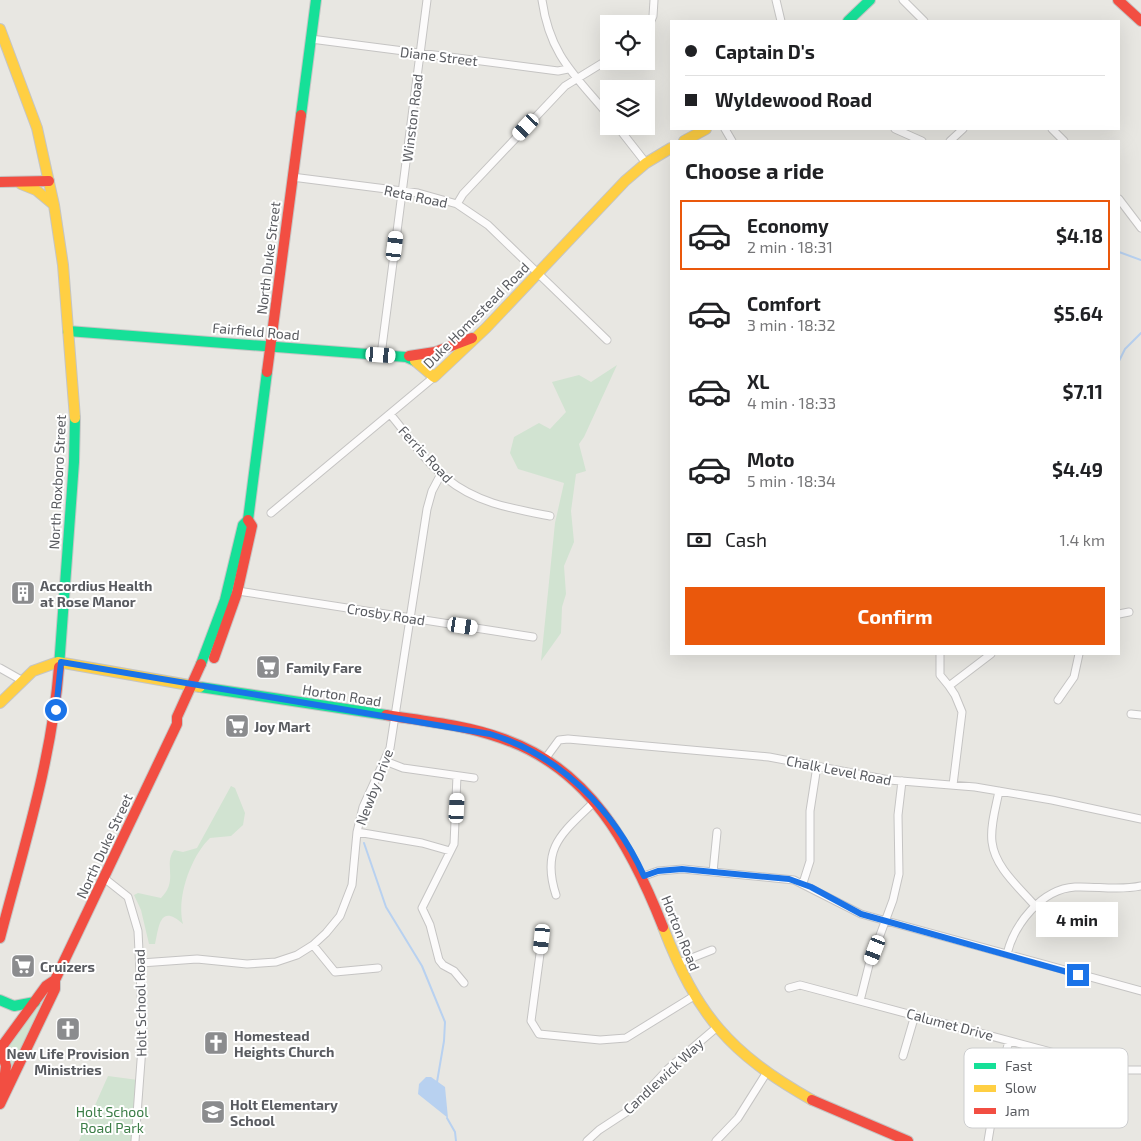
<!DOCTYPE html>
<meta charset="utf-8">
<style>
:root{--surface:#fff;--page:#f6f6f6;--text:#202124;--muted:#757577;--line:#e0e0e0;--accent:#ea580c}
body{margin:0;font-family:"Exo 2",sans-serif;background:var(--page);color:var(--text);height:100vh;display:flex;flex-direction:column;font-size:19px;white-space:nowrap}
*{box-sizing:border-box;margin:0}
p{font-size:16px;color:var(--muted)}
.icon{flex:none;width:28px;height:28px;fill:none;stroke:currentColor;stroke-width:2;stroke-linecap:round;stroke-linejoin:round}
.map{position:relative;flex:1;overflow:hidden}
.panel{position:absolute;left:670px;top:140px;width:450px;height:515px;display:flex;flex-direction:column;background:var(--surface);border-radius:0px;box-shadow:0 5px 20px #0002}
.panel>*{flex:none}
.hud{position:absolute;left:670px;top:20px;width:450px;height:110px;border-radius:0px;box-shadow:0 5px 20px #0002;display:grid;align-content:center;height:110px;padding:0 15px;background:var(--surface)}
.controls{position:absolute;left:600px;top:15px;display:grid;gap:10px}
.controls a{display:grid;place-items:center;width:55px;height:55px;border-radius:0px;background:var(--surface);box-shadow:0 5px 20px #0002;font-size:25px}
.end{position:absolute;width:22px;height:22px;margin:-11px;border:6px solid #1a73e8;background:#fff;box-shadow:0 0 0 2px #fff}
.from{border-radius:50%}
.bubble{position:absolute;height:35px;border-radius:0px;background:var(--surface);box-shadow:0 5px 20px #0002;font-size:16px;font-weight:700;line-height:35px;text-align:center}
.car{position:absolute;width:15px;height:30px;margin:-15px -8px;border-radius:6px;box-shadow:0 0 4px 1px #0007;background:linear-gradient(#fff 24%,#345 0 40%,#fff 0 76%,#345 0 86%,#fff 0)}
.hud b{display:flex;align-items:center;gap:18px;height:48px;font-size:19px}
.hud b+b{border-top:1px solid var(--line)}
.hud i{width:12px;height:12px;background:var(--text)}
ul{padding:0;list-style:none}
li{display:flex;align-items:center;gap:15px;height:70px;margin:0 10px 8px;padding:0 5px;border:2px solid transparent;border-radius:0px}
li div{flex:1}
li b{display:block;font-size:19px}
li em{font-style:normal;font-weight:700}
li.current{border-color:var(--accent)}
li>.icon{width:45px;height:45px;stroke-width:1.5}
h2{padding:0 15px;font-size:22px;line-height:60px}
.pay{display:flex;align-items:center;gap:12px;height:55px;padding:0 15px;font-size:19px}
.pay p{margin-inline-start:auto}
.button{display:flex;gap:10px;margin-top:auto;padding:10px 15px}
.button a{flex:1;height:58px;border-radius:0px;background:var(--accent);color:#fff;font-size:20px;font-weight:700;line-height:58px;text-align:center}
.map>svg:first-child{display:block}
.green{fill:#d1e3d1}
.water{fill:#b8d1f0}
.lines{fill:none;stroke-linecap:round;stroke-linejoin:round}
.stream{stroke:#b8d1f0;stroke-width:2}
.street-casing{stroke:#c5c4c3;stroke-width:9}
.fast-casing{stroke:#c5c5c4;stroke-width:12}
.slow-casing{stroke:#c5c5c4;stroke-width:12}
.jam-casing{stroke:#c5c5c4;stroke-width:12}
.street{stroke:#fcfbfb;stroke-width:7}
.fast{stroke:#16e098;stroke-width:10}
.slow{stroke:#ffcf43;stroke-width:10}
.jam{stroke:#f24e42;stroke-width:10}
.route{stroke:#1a73e8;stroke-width:6}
.labels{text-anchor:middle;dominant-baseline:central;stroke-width:4;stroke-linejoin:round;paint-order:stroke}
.street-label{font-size:14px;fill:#595b60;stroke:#fff}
.poi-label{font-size:14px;font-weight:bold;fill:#595b60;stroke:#fff;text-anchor:start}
.park-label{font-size:14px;fill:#3b7d46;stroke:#fff}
.key{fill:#fff;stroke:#cdcecf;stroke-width:1}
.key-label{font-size:14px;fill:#595b60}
</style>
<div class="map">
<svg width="1141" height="1141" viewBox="0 0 1141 1141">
<rect width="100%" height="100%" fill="#e8e7e2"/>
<path class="green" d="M617 365 584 437 579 444 586 471 576 474 571 511 574 542 564 566 566 594 562 607 561 633 541 661 555 523 564 483 518 469 510 453 514 437 539 423 550 429 566 412 552 382 579 375 591 382Z
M231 786 235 788 245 813 243 825 231 836 210 838C191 856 176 898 183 924 160 903 159 926 155 944H149L141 910 134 895 138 893 161 898C179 880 163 865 174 850L183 852 197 848Z
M45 995 48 997 11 1068 8 1045Z
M108 1076 138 1080 133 1141H79Z"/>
<path class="water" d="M426 1077H431L445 1087 448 1118 418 1094 419 1084Z"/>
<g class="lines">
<path class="stream" d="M1119 252 1141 260
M1119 361 1125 349 1141 333
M364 843 386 907 422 966 445 1022 444 1041 437 1082
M447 1118 455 1132 456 1141"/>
<defs>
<path id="street" d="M542 0C550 56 575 75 609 116
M776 0 781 21
M903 0 924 21
M646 32 653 16 654 0
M311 39 558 71 568 69
M617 126 646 163
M725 129 732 141
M895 129 922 141
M1052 129 1064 141
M950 141 963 129
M292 177 418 193 457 204 488 225 607 340
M1119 199 1141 228
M457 204 463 194 565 86 609 59
M381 355 427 0
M390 414C408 435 424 461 446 478 476 503 513 509 550 516
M271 513 434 377
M238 591 533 637
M1119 614 1129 612
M940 654V675L949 686
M0 668 23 681
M1058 700 1074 677 1079 654
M1131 714 1141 715
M545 759 559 740 568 739 769 757 889 780 975 787 1052 800 1141 819
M385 761 403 768 474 778
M457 776 454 844 422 908 430 925 439 960 443 965 454 971 464 983
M953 785 962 712 955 695 949 686 991 654
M999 791C996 807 990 826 992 842 995 868 1020 888 1036 907
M357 832 422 843 450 851
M713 872 717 832
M644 876 658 871 683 869 794 880 861 914 1141 991
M104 878 128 897 138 931 143 1034 135 1141
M803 883 810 861V811L817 766
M556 895C540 846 564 832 595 801
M542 939 531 1021 539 1034 600 1040 626 1038 694 996
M313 945 335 972 378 968
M1007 954C1014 925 1041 889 1075 887 1097 886 1118 891 1141 886
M141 963 197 959 247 964 276 962 297 955 313 945 326 933 340 916 352 885 357 832 363 807 390 748 427 509 432 491 441 474
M679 963 712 950
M789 988 800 985 1107 1067 1126 1070H1141
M860 1001 869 965 893 900 899 874 898 815 902 781
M903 1056 915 1015
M1090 1100 1087 1089 1093 1063
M587 1141 599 1130 631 1109 668 1069 716 1028
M716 1141 738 1118 767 1072
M988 1141 997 1087 1009 1041"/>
<path id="fast" d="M848 21 870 0
M301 115 316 0
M68 331 406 357 415 361
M201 664 225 600 243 525 248 520 267 372
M59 667 74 462 75 418
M200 687 386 715
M0 1000 14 1006 35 1002"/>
<path id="slow" d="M0 29 37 128 54 205 63 265 75 418
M684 141 706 129
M21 184 36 190 54 205
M415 361 434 377 486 328 625 181 646 163 671 148
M0 703 33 671 58 662 200 687
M663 927C697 1015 729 1053 812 1100"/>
<path id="jam" d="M1118 0 1141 21
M0 182 49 181
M409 356 435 352 472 338
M267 372 301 115
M214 658 237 593 252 526 248 520
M386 715C424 721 465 725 501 738 590 768 631 846 663 927
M0 938C23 849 52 760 59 667
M0 1045 6 1066 2 1096
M0 1049 46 986 55 980 177 724V717L201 664
M812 1100 908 1141
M0 1104 55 989V980"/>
</defs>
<use href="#street" class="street-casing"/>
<use href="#fast" class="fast-casing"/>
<use href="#slow" class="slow-casing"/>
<use href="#jam" class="jam-casing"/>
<use href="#street" class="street"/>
<use href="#fast" class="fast"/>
<use href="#slow" class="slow"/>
<use href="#jam" class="jam"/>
</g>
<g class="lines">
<path class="route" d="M56 710 61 662 490 734C560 755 614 810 644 876L658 871 682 869 789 879 811 887 861 914 1078 975"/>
</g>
<defs>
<symbol id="building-square" viewBox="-11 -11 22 22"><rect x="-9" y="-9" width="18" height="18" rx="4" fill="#8b8c8e" stroke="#fff"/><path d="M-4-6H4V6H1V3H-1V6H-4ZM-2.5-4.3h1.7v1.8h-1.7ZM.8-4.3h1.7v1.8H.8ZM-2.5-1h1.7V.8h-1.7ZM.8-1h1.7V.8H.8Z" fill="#fff"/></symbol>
<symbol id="supermarket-square" viewBox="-11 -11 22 22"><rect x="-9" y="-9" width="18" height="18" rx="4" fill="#8b8c8e" stroke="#fff"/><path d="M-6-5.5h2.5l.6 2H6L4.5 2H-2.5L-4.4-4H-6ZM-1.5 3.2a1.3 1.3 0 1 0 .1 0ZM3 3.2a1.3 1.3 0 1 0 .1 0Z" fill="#fff"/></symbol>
<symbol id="church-square" viewBox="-11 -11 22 22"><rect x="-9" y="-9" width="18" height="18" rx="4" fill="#8b8c8e" stroke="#fff"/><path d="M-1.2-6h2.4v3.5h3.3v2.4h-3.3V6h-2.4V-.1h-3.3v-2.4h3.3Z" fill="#fff"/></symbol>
<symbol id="school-square" viewBox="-11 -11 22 22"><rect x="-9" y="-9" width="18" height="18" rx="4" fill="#8b8c8e" stroke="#fff"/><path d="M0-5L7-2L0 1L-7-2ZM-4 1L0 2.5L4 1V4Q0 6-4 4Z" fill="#fff"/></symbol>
</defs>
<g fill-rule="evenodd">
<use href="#building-square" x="9" y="579" width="28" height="28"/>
<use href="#supermarket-square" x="254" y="653" width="28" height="28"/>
<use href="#supermarket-square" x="223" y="712" width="28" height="28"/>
<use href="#supermarket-square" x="9" y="952" width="28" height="28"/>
<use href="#church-square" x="54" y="1015" width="28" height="28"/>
<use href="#church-square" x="202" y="1029" width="28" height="28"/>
<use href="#school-square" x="199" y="1098" width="28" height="28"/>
</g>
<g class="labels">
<g class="street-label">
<text transform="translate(439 56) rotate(7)">Diane Street</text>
<text transform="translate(412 118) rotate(-83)">Winston Road</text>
<text transform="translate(416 196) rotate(12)">Reta Road</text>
<text transform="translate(268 258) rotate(-83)">North Duke Street</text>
<text transform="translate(476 315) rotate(-45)">Duke Homestead Road</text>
<text transform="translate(256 331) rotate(5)">Fairfield Road</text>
<text transform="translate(426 454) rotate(47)">Ferris Road</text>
<text transform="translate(57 482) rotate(-87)">North Roxboro Street</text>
<text transform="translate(386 614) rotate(9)">Crosby Road</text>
<text transform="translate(342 695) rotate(9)">Horton Road</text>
<text transform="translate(839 770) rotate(11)">Chalk Level Road</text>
<text transform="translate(374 787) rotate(-69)">Newby Drive</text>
<text transform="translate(104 846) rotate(-65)">North Duke Street</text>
<text transform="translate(681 933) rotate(68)">Horton Road</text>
<text transform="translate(140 1003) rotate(-91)">Holt School Road</text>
<text transform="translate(950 1024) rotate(15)">Calumet Drive</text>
<text transform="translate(663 1076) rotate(-43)">Candlewick Way</text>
</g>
<g class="poi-label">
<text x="40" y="585">Accordius Health<tspan x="40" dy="16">at Rose Manor</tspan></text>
<text x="286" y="667">Family Fare</text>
<text x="254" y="726">Joy Mart</text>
<text x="40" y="966">Cruizers</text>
<text x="234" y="1035">Homestead<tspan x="234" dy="16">Heights Church</tspan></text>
<text x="68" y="1053" text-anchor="middle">New Life Provision<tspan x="68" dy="16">Ministries</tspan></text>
<text x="230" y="1104">Holt Elementary<tspan x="230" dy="16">School</tspan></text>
</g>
<g class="park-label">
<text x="112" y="1111">Holt School<tspan x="112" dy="16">Road Park</tspan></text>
</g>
</g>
<rect x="964" y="1048" width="164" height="80" rx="8" class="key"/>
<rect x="974" y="1063" width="22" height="6" fill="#16e098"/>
<rect x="974" y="1085" width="22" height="7" fill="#ffcf43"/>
<rect x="974" y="1108" width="22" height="6" fill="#f24e42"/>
<g class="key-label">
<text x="1005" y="1071">Fast</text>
<text x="1005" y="1093">Slow</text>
<text x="1005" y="1116">Jam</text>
</g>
</svg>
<div class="controls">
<a><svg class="icon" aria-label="locate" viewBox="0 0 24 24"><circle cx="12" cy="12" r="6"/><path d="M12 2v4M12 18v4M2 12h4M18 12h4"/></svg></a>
<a><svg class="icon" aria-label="layers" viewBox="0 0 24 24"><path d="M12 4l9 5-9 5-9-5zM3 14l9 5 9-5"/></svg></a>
</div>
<i class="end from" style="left:56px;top:710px"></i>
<i class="end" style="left:1078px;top:975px"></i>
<div class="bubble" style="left:1036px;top:902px;width:82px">4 min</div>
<i class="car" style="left:526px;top:127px;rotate:223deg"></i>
<i class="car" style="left:395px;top:246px;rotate:7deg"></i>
<i class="car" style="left:381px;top:355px;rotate:94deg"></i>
<i class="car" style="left:463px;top:626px;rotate:99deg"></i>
<i class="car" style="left:457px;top:808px;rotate:3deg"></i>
<i class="car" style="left:542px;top:939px;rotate:186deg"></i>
<i class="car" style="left:875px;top:950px;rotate:201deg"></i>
<div class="hud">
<b><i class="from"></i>Captain D's</b>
<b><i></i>Wyldewood Road</b>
</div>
<section class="panel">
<h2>Choose a ride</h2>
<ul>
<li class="current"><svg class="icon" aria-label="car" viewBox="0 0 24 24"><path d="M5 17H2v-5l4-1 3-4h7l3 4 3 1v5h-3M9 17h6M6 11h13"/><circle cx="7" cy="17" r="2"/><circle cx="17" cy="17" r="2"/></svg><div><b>Economy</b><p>2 min · 18:31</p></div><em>$4.18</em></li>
<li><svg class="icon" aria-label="car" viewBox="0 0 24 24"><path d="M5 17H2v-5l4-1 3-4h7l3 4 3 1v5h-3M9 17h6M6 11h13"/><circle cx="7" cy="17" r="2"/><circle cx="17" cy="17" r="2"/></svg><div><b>Comfort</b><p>3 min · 18:32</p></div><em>$5.64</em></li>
<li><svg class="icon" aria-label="car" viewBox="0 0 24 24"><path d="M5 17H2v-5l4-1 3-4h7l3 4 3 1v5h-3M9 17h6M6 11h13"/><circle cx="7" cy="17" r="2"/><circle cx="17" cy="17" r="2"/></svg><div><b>XL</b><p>4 min · 18:33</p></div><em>$7.11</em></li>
<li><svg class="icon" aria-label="car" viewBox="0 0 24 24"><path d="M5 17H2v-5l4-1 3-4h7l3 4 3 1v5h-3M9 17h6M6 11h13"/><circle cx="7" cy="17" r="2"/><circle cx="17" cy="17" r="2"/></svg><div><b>Moto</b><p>5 min · 18:34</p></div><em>$4.49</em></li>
</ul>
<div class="pay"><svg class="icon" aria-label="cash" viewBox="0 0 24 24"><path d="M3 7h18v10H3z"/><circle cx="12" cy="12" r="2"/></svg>Cash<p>1.4 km</p></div>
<div class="button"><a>Confirm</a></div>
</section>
</div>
